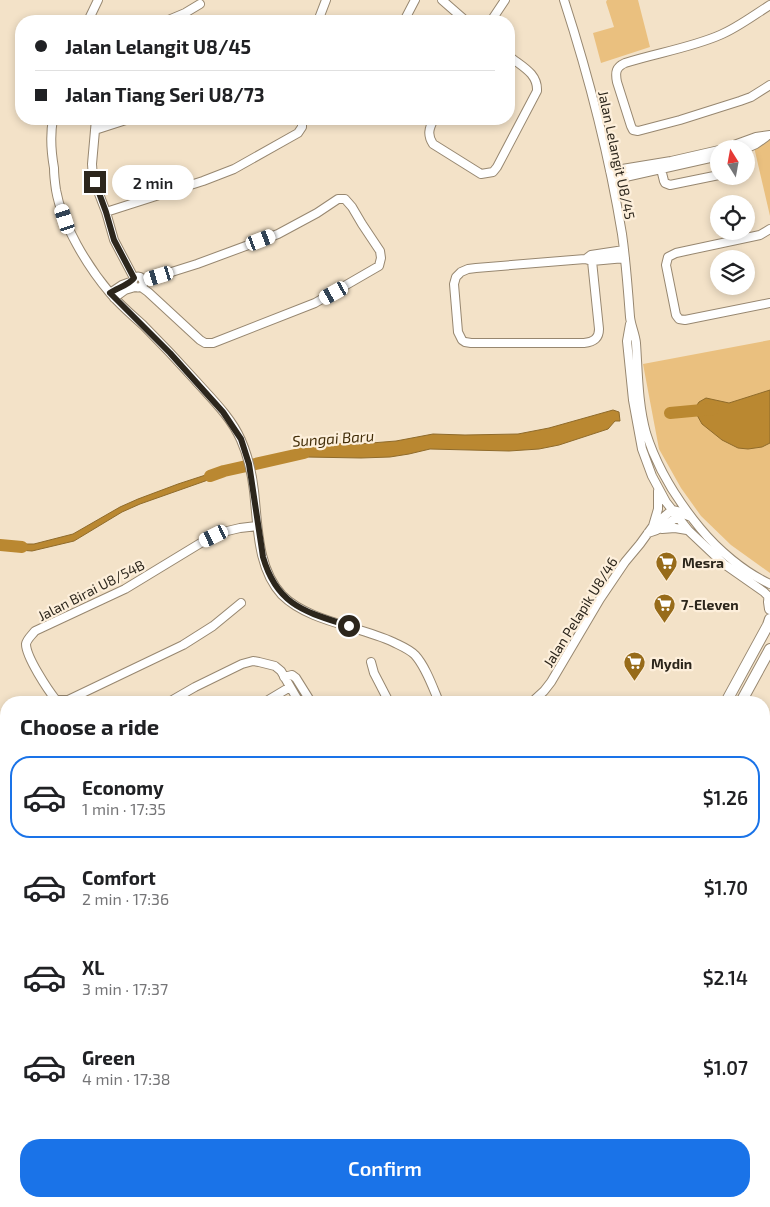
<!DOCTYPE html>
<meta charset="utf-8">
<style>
:root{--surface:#fff;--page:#f6f6f6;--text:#202124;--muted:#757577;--line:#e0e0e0;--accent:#1a73e8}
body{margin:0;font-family:"Exo 2",sans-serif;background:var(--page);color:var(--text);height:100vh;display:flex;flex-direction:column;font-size:19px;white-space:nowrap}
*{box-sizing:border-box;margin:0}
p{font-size:16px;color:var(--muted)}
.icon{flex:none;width:28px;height:28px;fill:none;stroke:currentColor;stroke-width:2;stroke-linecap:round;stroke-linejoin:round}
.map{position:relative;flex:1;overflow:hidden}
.drawer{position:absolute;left:0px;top:696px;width:770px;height:511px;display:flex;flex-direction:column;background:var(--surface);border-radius:20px 20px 0 0;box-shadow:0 2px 8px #0003}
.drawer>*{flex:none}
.guide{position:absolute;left:15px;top:15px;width:500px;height:110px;border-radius:20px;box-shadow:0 2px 8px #0003;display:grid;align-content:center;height:110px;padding:0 20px;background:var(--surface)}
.needle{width:32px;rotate:349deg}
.tools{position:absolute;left:710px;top:140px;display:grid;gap:10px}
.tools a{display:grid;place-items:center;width:45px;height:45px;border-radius:50%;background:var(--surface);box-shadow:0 2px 8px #0003;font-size:25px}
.end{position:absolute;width:22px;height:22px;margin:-11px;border:6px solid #2c261c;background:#fff;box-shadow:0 0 0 2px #fff}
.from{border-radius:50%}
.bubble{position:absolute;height:35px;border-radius:18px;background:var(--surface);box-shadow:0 2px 8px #0003;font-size:16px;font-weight:600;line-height:35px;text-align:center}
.car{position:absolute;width:15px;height:30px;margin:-15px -8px;border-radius:6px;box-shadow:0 0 4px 1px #0007;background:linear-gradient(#fff 24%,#345 0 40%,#fff 0 76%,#345 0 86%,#fff 0)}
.guide b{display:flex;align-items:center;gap:18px;height:48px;font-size:19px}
.guide b+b{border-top:1px solid var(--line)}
.guide i{width:12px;height:12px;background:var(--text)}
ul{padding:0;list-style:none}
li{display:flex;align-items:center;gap:15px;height:82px;margin:0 10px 8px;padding:0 10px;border:2px solid transparent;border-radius:20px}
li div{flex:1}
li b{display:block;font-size:19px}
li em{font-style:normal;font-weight:600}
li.active{border-color:var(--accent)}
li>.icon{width:45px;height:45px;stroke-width:1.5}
h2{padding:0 20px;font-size:22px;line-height:60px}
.action{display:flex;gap:10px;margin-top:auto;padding:10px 20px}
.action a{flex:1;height:58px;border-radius:20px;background:var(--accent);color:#fff;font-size:20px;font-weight:600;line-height:58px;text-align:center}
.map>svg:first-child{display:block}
.green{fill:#eac07f}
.water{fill:#ba8831;stroke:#8f6b2b}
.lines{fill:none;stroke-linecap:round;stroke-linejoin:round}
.river{stroke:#ba8831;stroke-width:12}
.minor-casing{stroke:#978770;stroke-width:10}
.major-casing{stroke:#978770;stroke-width:12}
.minor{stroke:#fff;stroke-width:8}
.major{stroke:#fff;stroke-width:10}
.route{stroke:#2c261c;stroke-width:6}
.labels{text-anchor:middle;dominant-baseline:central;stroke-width:4.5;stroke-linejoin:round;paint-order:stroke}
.street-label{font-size:14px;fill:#2c261c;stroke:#fdefdb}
.poi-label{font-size:14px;font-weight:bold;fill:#2c261c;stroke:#fdefdb;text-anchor:start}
.water-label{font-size:15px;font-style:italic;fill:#432e09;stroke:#fdefdb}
</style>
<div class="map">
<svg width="770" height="1207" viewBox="0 0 770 1207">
<rect width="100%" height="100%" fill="#f3e2c8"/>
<path class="green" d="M607 0H638L650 47 601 63 593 33 614 27 606 2Z
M770 138V216L754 147Z
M770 340V573L731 545 701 516 681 488 659 449 643 364Z
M770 720V781L764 796V732Z
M249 1201H279V1207H251Z
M558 1201H609L617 1207H559Z"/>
<path class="water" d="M770 390V443L762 447 748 449 738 448 722 440 702 424 697 415V405L699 402 706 398 729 403Z
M613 410 619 412 620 421H615L608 429 559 445 539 449 509 451 430 449 409 454 390 457 361 458 306 457 288 459 287 454 304 446 323 443 359 444 396 441 433 434 465 435 518 434 549 428Z
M224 469 225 474 140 504 122 512 74 541 32 551 6 549V544H34L73 534 120 507 138 499 178 484Z"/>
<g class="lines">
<path class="river" d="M670 413 713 409
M210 476 224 471 304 453
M0 545 22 547"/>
<defs>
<path id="minor" d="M442 0 466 21
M564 0C589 77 609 155 622 234 626 262 628 290 630 317 631 326 635 334 636 343 638 373 638 404 646 433 657 468 677 500 700 528 718 550 744 572 770 584
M770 5C754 15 737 28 720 35 690 48 656 53 625 63 616 67 615 72 617 82L631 126 633 130 638 131 680 120 740 101 751 97 770 85
M88 21 98 0
M166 21 185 13 200 4
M318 21 326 0
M404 21 415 0
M491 21 505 0
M53 119C50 135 51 151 54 168 54 175 55 183 56 190 62 225 88 267 110 293 120 305 132 315 143 325 161 343 178 361 195 380 211 398 231 417 241 440 248 456 252 474 254 491 258 526 257 568 282 595 309 622 359 626 393 642 401 646 409 649 415 655 426 667 433 688 439 702
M96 119 92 164 93 178 106 212 114 240 134 278
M434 119C429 128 427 135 433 144L481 174 493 172 497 167 537 91C538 73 521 66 509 56
M95 130 129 119
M723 149 756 137 770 135
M745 149 756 144 766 137
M746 150C748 156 752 165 746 170
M661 169 664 181 665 183 670 185 719 175
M610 171 671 161 719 150
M612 180 719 156
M106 212 203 181 234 169 298 133 302 127V119
M770 229 760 235 676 253 668 257 666 265 676 315 679 319 685 320 770 303
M591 255 592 261 599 329C599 338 594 342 584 343H471L465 342 462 340 458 332 454 284 456 277 461 272 468 269 476 268 585 259 592 261 625 258
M587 258 591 255 624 250
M132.5 282a5.5 5.5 0 1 1 11 0a5.5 5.5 0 1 1-11 0Z
M141 287 148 292 200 340 205 343H213L315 303 379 266 381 258 380 251 362 224 352 207 345 199H338L317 213 278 234 197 264 143 281
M110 293 122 285 133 281
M114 298 125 290 135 287
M630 324 627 341 633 400 642 449 652 476 666 502 689 531 724 564 764 592 768 596 769 602
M653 526 658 509V491
M662 529 675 528 687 530
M648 533C660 530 668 524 677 517V512
M241 603 213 626 183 645 68 700H56C48 690 26 657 26 644 27 639 32 635 35 631L125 589 204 541 223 532 240 528 257 526
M371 662 374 673 389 702
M284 677 292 675 296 678 311 702
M169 702 195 687 242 664 253 661 259 662 275 666 281 671 299 702
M265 702 290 687
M532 702 544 691 551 682 600 599 625 562 640 544 653 526 672 510 677 511 691 517
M764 804 770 789
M764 893 770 896
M764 979 770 982
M764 1114 770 1107
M321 1201 322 1207
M394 1201V1207
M470 1201V1207
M623 1201 630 1207
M665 1207 670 1201"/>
<path id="major" d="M770 598 769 602 770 609
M726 702 768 625 770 619
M741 702 770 649
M502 1207 503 1201
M519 1207V1201"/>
</defs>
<use href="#minor" class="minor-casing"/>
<use href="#major" class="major-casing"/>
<use href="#minor" class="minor"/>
<use href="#major" class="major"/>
</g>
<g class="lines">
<path class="route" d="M95 182 106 212 114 240 134 278C129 285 117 288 110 293L170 353 223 412 241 439 249 464 251 477 263 557C277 606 306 612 349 626"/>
</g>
<defs>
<symbol id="supermarket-pin" viewBox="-11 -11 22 30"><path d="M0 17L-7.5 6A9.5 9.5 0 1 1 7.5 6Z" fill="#976b19" stroke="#fdefdb"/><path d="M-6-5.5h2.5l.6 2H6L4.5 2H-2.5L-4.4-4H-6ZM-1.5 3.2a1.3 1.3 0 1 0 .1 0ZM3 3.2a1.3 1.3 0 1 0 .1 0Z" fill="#fff"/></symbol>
</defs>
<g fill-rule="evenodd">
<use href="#supermarket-pin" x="654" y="550" width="25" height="34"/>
<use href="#supermarket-pin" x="652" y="592" width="25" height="34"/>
<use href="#supermarket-pin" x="622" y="650" width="25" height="34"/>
</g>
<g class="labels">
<g class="street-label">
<text transform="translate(617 155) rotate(78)">Jalan Lelangit U8/45</text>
<text transform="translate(91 590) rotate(-27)">Jalan Birai U8/54B</text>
<text transform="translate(580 612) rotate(-58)">Jalan Pelapik U8/46</text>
</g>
<g class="poi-label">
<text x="682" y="562">Mesra</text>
<text x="681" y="604">7-Eleven</text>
<text x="651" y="663">Mydin</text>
</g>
<g class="water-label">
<text transform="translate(333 438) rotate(-4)">Sungai Baru</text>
</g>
</g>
</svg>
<div class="tools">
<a><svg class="needle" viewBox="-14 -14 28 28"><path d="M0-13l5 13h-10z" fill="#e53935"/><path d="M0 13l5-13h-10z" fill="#757577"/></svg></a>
<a><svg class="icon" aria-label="locate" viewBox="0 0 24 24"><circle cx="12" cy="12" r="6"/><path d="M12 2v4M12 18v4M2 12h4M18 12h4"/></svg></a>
<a><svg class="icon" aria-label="layers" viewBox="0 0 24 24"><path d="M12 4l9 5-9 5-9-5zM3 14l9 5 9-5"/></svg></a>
</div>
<i class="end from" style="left:349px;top:626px"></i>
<i class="end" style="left:95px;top:182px"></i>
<div class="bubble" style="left:112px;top:165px;width:82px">2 min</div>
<i class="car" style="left:65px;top:219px;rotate:342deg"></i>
<i class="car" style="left:261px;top:240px;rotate:69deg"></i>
<i class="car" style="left:159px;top:276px;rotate:253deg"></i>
<i class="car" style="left:334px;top:293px;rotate:241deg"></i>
<i class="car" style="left:214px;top:536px;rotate:244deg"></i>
<div class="guide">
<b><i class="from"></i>Jalan Lelangit U8/45</b>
<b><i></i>Jalan Tiang Seri U8/73</b>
</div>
<section class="drawer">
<h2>Choose a ride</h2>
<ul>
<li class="active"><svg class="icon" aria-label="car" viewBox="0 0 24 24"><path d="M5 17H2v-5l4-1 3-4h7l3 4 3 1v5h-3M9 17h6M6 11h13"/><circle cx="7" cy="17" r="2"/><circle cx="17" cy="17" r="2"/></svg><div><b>Economy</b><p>1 min · 17:35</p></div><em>$1.26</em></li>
<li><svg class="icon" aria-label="car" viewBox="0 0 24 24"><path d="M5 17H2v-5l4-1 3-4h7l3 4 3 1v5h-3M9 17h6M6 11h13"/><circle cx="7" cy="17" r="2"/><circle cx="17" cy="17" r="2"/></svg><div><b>Comfort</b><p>2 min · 17:36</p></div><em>$1.70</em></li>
<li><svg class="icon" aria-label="car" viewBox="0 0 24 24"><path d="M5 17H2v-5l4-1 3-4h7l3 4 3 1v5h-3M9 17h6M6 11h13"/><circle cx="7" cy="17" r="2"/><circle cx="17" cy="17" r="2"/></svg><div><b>XL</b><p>3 min · 17:37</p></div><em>$2.14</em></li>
<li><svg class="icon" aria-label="car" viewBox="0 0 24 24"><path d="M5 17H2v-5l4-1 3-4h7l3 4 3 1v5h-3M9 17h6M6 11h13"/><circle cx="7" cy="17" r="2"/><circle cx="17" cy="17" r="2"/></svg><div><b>Green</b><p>4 min · 17:38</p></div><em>$1.07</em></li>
</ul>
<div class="action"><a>Confirm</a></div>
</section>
</div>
